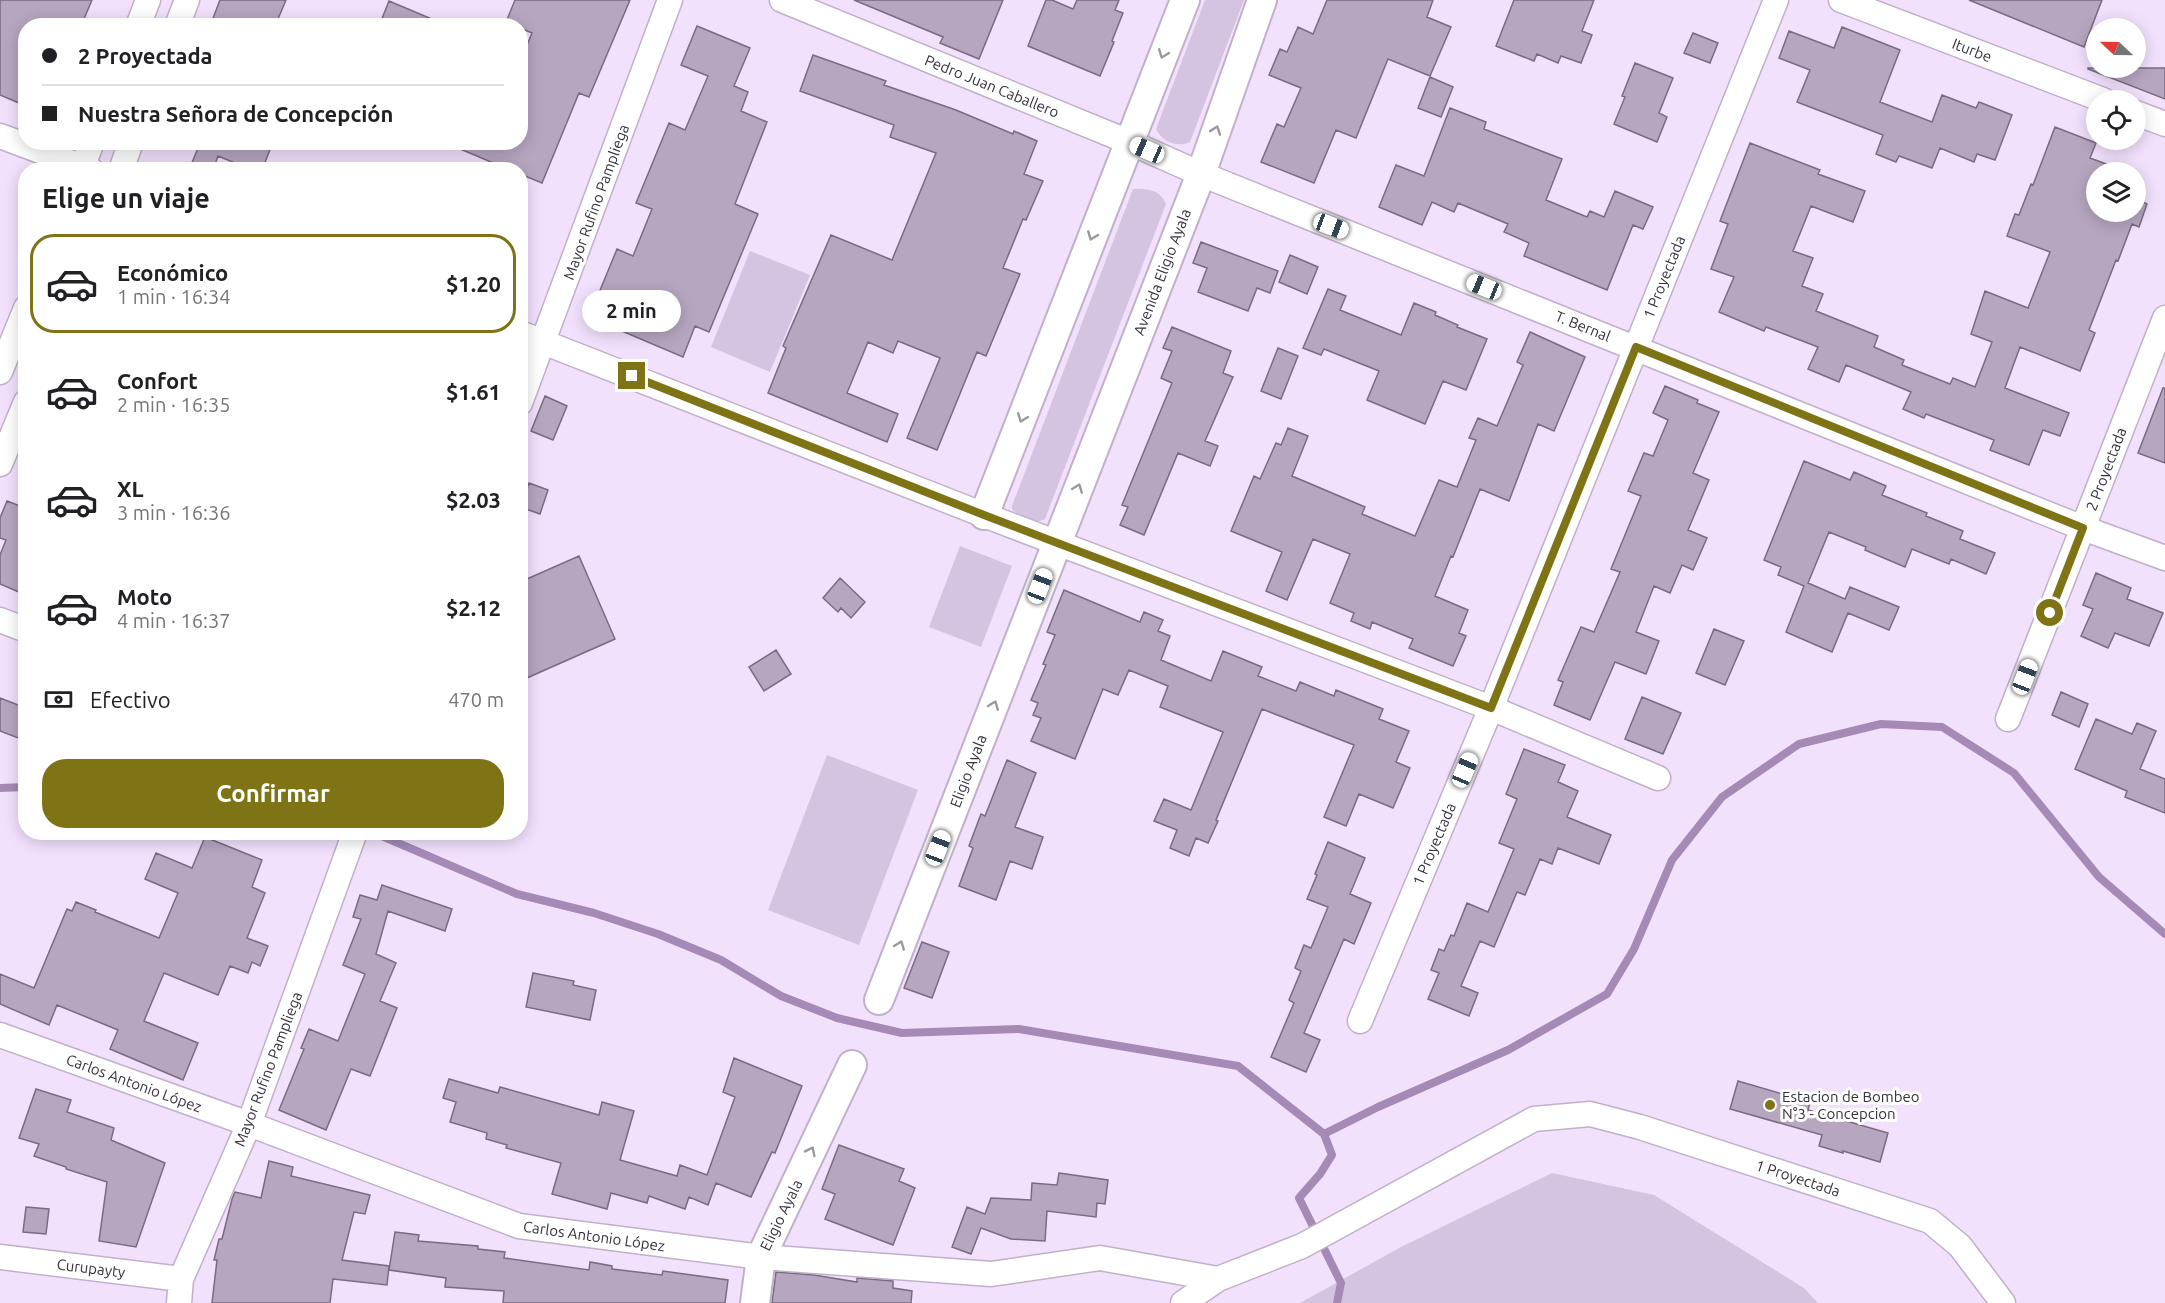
<!DOCTYPE html>
<html lang="es">
<meta charset="utf-8">
<style>
:root{--surface:#fff;--page:#f2f2f2;--text:#202124;--muted:#757577;--line:#e0e0e0;--accent:#7e7315}
body{margin:0;font-family:Ubuntu,sans-serif;background:var(--page);color:var(--text);height:100vh;display:flex;flex-direction:column;font-size:22px;white-space:nowrap}
*{box-sizing:border-box;margin:0}
p{font-size:20px;color:var(--muted)}
.icon{flex:none;width:33px;height:33px;fill:none;stroke:currentColor;stroke-width:2;stroke-linecap:round;stroke-linejoin:round}
.map{position:relative;flex:1;overflow:hidden}
.panel{position:absolute;left:18px;top:162px;width:510px;height:678px;display:flex;flex-direction:column;background:var(--surface);border-radius:24px;box-shadow:0 3px 15px #0003}
.panel>*{flex:none}
.top-card{position:absolute;left:18px;top:18px;width:510px;height:132px;border-radius:24px;box-shadow:0 3px 15px #0003;display:grid;align-content:center;height:132px;padding:0 24px;background:var(--surface)}
.needle{width:39px;rotate:292deg}
.fabs{position:absolute;left:2086px;top:18px;display:grid;gap:12px}
.fabs a{display:grid;place-items:center;width:60px;height:60px;border-radius:50%;background:var(--surface);box-shadow:0 3px 15px #0003;font-size:30px}
.end{position:absolute;width:27px;height:27px;margin:-14px;border:8px solid #7e7315;background:#fff;box-shadow:0 0 0 3px #fff}
.from{border-radius:50%}
.bubble{position:absolute;height:42px;border-radius:21px;background:var(--surface);box-shadow:0 3px 15px #0003;font-size:20px;font-weight:700;line-height:42px;text-align:center}
.car{position:absolute;width:18px;height:36px;margin:-18px -9px;border-radius:8px;box-shadow:0 0 4px 2px #0007;background:linear-gradient(#fff 24%,#345 0 40%,#fff 0 76%,#345 0 86%,#fff 0)}
.top-card b{display:flex;align-items:center;gap:21px;height:57px;font-size:22px}
.top-card b+b{border-top:2px solid var(--line)}
.top-card i{width:15px;height:15px;background:var(--text)}
ul{padding:0;list-style:none}
li{display:flex;align-items:center;gap:18px;height:99px;margin:0 12px 9px;padding:0 12px;border:3px solid transparent;border-radius:24px}
li div{flex:1}
li b{display:block;font-size:22px}
li em{font-style:normal;font-weight:700}
li.on{border-color:var(--accent)}
li>.icon{width:54px;height:54px;stroke-width:1.5}
h2{padding:0 24px;font-size:27px;line-height:72px}
.pay{display:flex;align-items:center;gap:15px;height:66px;padding:0 24px;font-size:22px}
.pay p{margin-inline-start:auto}
.primary-button{display:flex;gap:12px;margin-top:auto;padding:12px 24px}
.primary-button a{flex:1;height:69px;border-radius:24px;background:var(--accent);color:#fff;font-size:24px;font-weight:700;line-height:69px;text-align:center}
.map>svg:first-child{display:block}
.green{fill:#d5c3e2}
.lines{fill:none;stroke-linecap:round;stroke-linejoin:round}
.stream{stroke:#a58ab6;stroke-width:8}
.building{fill:#b6a6c0;stroke:#7a6b83;stroke-width:1.5}
.minor-casing{stroke:#c0b0ca;stroke-width:27}
.tertiary-casing{stroke:#c0b0ca;stroke-width:32}
.minor{stroke:#fff;stroke-width:24}
.tertiary{stroke:#fff;stroke-width:28}
.oneway{stroke:#9b989d}
.route{stroke:#7e7315;stroke-width:8}
.poi-dot{fill:#7e7315;stroke:#fff;stroke-width:2}
.labels{text-anchor:middle;dominant-baseline:central;stroke-width:6;stroke-linejoin:round;paint-order:stroke}
.street-label{font-size:15px;fill:#37303b;stroke:#fff}
.poi-label{font-size:15px;fill:#37303b;stroke:#fff;text-anchor:start}
</style>
<div class="map">
<svg width="2165" height="1303" viewBox="0 0 2165 1303">
<rect width="100%" height="100%" fill="#f2e1fd"/>
<path class="green" d="M1205 0H1244L1190 142C1178 148 1162 142 1156 129Z
M1133 189C1148 188 1160 190 1166 204L1045 519C1033 525 1020 518 1012 509V506Z
M750 251 810 275 770 372 711 347Z
M960 546 1012 566 981 647 929 627Z
M827 755 918 790 859 945 768 910Z
M1552 1173 1654 1195 1804 1288 1818 1303H1300L1401 1247Z"/>
<g class="lines">
<path class="stream" d="M0 788 26 787
M377 834 517 894 594 913 658 934 721 960 781 996 837 1018 902 1033 1019 1029 1238 1066 1324 1134 1332 1155 1320 1174 1299 1198 1341 1283 1337 1303
M1324 1134 1378 1107 1508 1050 1607 994 1634 949 1672 860 1722 797 1799 744 1881 724 1942 727 2014 773 2099 877 2165 934"/>
</g>
<path class="building" d="M0 0H92L81 26H26V106L0 95Z
M220 0H286L275 26H210Z
M515 0H630L589 97 579 93 542 183 520 174V170H510L446 143 520 142V62L532 33 520 28V26L506 22Z
M854 0H1003L979 59 940 43 943 37Z
M1046 0H1052L1073 9 1077 0H1119L1115 10 1123 13 1112 41 1114 42 1100 76 1028 46Z
M1327 0H1433L1427 17 1451 27 1430 76 1388 59 1356 138 1336 130 1314 183 1261 162 1277 124 1284 127 1301 88 1269 75 1280 49 1287 52 1298 27 1313 34Z
M1514 0H1594L1582 31 1592 35 1581 63 1561 56 1558 63 1537 54 1534 61 1496 46Z
M1969 0H2102L2084 47Z
M389 1 446 25V26H379Z
M697 26 750 48 734 86 748 92 741 111 767 122 735 204 758 214 709 332 695 326 683 357 589 317 617 249 633 256 652 209 636 203 669 123 685 130 708 76 681 65Z
M1842 27 1900 50 1880 102 1932 122 1942 95 1976 108 1979 102 2012 115 1995 160 1977 154 1974 162 1940 148 1932 168 1899 156 1896 162 1876 154 1883 135 1797 102 1810 70 1779 58 1789 31 1834 48Z
M1693 33 1718 43 1710 63 1684 53Z
M813 55 886 81 884 85 956 110 1013 134 1014 131 1037 141 1024 174 1043 181 1026 220 1023 219 1003 268 1020 274 986 356 977 352 937 450 907 438 940 358 898 341 893 353 868 342 847 393 898 414 887 442 768 393 786 348 783 346 831 235 892 260 936 153 890 137 894 125 800 91Z
M1635 63 1673 78 1659 113 1667 117 1657 142 1614 124 1625 97 1622 96Z
M2088 68H2165V99L2088 69Z
M1430 77 1453 87 1441 117 1418 108Z
M1450 108 1486 122 1484 129 1562 159 1546 200 1587 217 1590 211 1604 217 1615 191 1653 207 1643 229 1633 225 1607 290 1524 256 1529 243 1504 232 1508 224 1458 203 1454 212 1432 202 1422 225 1379 207 1396 165 1424 176Z
M2055 127 2096 143 2090 158 2117 168 2115 172H2097V212H2136V199L2147 204 2139 227 2132 224 2118 261 2116 260 2089 330 2095 333 2080 371 2020 347 2005 388 2069 413 2060 436 2043 430 2029 465 1990 450 1994 440 1926 414 1924 418 1903 409 1911 392 1846 365 1839 382 1808 369 1818 347 1766 327 1764 331 1719 312 1734 277 1711 269 1728 224 1720 221 1750 143 1820 170 1818 174 1865 191 1853 222 1811 206 1793 251 1813 258 1802 286 1823 294 1816 311 1878 336 1874 347 1904 360 1902 365 1950 384 1953 378 1975 387 1992 342 1971 334 1985 291 2028 308 2050 252 2007 236 2015 214 2019 215 2031 184 2033 185Z
M188 142H273L262 170H252L218 156 213 170H189L198 148Z
M1201 242 1278 271 1270 293 1257 288 1248 311 1198 292 1207 268 1193 263Z
M1290 255 1318 267 1307 294 1279 282Z
M1328 289 1346 296 1340 310 1401 335 1414 303 1436 312 1435 315 1458 325 1457 327 1487 339 1466 390 1443 381 1425 424 1367 400 1379 371 1324 349 1321 355 1303 348Z
M1172 327 1231 351 1223 373 1233 377 1205 441 1218 446 1210 466 1178 453 1144 535 1120 525 1128 507 1122 505 1172 383 1161 378 1172 351 1163 348Z
M1530 332 1585 357 1554 431 1538 424 1509 501 1480 489 1453 557 1451 556 1435 596 1468 610 1459 633 1466 636 1453 666 1409 648 1413 639 1372 622 1370 629 1351 621 1354 613 1330 603 1350 554 1313 539 1287 600 1266 591 1282 552 1231 531 1254 476 1260 479 1276 443 1281 445 1288 428 1308 436 1292 476 1365 507 1362 514 1415 536 1439 480 1457 487 1476 440 1469 438 1478 418 1497 426 1523 365 1517 362Z
M1278 348 1298 356 1281 399 1261 391Z
M1665 386 1698 400 1697 403 1719 412 1693 473 1709 480 1688 530 1707 538 1693 570 1682 565 1670 593 1654 586 1636 632 1659 641 1646 674 1615 662 1590 720 1554 705 1563 682 1558 680 1581 627 1594 632 1620 572 1611 569 1641 496 1628 491 1644 453 1653 456 1668 420 1653 413Z
M2163 388H2165V463L2138 453Z
M545 396 567 406 553 440 531 431Z
M1804 461 1850 480 1854 472 1886 486 1882 495 1927 513 1926 516 1963 531 1960 539 1995 553 1986 574 1951 559 1949 564 1912 549 1905 567 1865 550 1866 547 1829 532 1808 583 1845 599 1850 587 1899 607 1889 630 1848 613 1832 652 1786 632 1804 586 1778 575 1781 567 1764 560Z
M529 483 548 490 540 514 520 507Z
M25 494H26V595L0 584V555L6 540 0 538V518L7 501 20 506Z
M579 556 615 639 520 681V582Z
M2096 573 2131 588 2127 599 2163 613 2149 646 2115 633 2108 648 2081 636 2093 609 2083 605Z
M840 578 865 602 851 618 841 608 838 612 823 598Z
M1064 590 1140 622 1144 612 1163 620 1158 631 1170 636 1161 660 1211 681 1223 651 1262 667 1258 676 1296 691 1300 682 1334 696 1336 690 1383 709 1379 719 1409 731 1396 762 1410 768 1393 808 1359 794 1346 826 1324 817 1354 745 1262 709 1216 820 1218 821 1208 843 1196 838 1189 856 1170 848 1177 830 1154 821 1164 799 1191 810 1223 732 1160 707 1168 686 1129 670 1118 695 1103 689 1075 759 1031 741 1041 718 1033 715 1038 703 1031 700 1046 665 1043 664 1055 635 1047 632Z
M1714 629 1744 641 1725 685 1696 673Z
M776 650 791 674 764 691 749 667Z
M2061 692 2088 704 2079 727 2052 715Z
M1642 697 1681 713 1663 754 1625 739Z
M0 698 26 708V741L0 731Z
M2096 719 2132 734 2137 723 2156 731 2140 769 2165 779V813L2125 797 2127 791 2075 769Z
M1524 749 1565 765 1558 782 1578 791 1567 817 1611 835 1599 864 1558 848 1552 864 1540 859 1525 895 1517 892 1494 947 1480 941 1461 986 1478 993 1469 1016 1428 999 1439 973 1431 970 1439 949 1444 951 1451 935 1454 936 1467 903 1488 912 1514 849 1499 843 1517 799 1506 794Z
M1007 760 1036 773 1015 827 1043 837 1032 869 1010 861 996 900 959 886 973 848 969 846 981 814 985 816Z
M205 837 262 860 252 887 265 893 247 938 268 946 260 966 252 962 248 973 230 966 218 995 164 973 144 1021 198 1043 183 1080 110 1049 118 1030 57 1005 49 1025 0 1004V974L34 988 67 909 72 911 76 902 96 910 95 912 159 938 178 893 145 879 156 853 192 868Z
M1328 842 1365 858 1350 894 1371 903 1354 944 1344 939 1304 1033 1320 1040 1306 1072 1271 1057 1294 1003 1289 1000 1301 971 1295 968 1304 945 1311 948 1328 907 1307 899 1317 875 1315 874Z
M382 885 452 909 445 931 388 911 376 954 396 963 380 1001 397 1008 370 1076 351 1069 326 1130 279 1110 304 1049 301 1048 309 1029 338 1041 365 974 343 965 361 919 353 917 360 895 377 900Z
M922 942 949 952 932 998 904 988Z
M533 973 574 981 573 985 596 990 590 1020 526 1007Z
M734 1058 802 1086 775 1153 772 1152 751 1197 716 1183 708 1205 689 1197 685 1209 649 1196 647 1203 611 1193 607 1209 552 1194 561 1163 506 1148 507 1145 486 1139 487 1133 450 1122 456 1102 443 1098 449 1079 498 1093 500 1087 599 1115 602 1102 634 1111 620 1160 677 1176 680 1165 707 1175 735 1097 723 1092Z
M1738 1081 1810 1102 1808 1110 1888 1133 1880 1162 1843 1151V1153L1819 1146 1822 1135 1730 1109Z
M36 1089 71 1100 67 1112 114 1128 111 1140 165 1163 136 1247 99 1241 107 1182 66 1169V1167L34 1156 39 1144 19 1138Z
M839 1145 904 1169 899 1181 915 1188 893 1245 825 1219 835 1194 822 1189Z
M269 1161 293 1167 291 1176 370 1195 365 1214 354 1212 342 1260 389 1266 387 1285 333 1279 330 1303H212L217 1260H214L219 1239H222L232 1199 235 1192 261 1198Z
M1059 1173 1108 1180 1105 1204 1097 1203 1096 1217 1047 1211 1045 1241 1011 1239 981 1228 971 1254 952 1247 967 1207 985 1214 991 1198 1031 1200 1032 1183 1057 1185Z
M26 1207 49 1209 46 1234 23 1232Z
M395 1232 419 1235 418 1241 478 1246V1249L505 1252 504 1258 589 1270 590 1262 612 1266V1269L662 1275 663 1271 728 1280 725 1303H503L504 1291 445 1287 446 1278 389 1270Z
M776 1272 814 1275 857 1282V1278L893 1281V1288L912 1291 911 1303H772Z"/>
<g class="lines">
<defs>
<path id="minor" d="M782 0 1129 142 1201 174 2083 528 2165 558
M1841 0 2103 100
M138 26 148 0
M177 26 187 0
M2136 113 2165 124
M0 136 91 170
M81 170 92 142
M121 170 131 142
M520 333 984 515 1491 708 1658 778
M0 372 26 308
M520 403 670 0
M0 464 26 402
M0 620 26 630
M2008 719 2165 318
M1360 1021 1491 708 1776 0
M0 1035 249 1124 519 1226 761 1257 991 1274 1100 1258 1218 1279
M0 1257 181 1279
M179 1303 181 1279 249 1124 355 832
M1183 1303 1218 1279 1302 1246 1534 1119 1590 1114 1640 1127 1930 1221 1960 1246 2003 1303"/>
<path id="tertiary" d="M984 515 1185 0
M879 1000 1201 174 1262 0
M755 1303 761 1257 852 1065"/>
</defs>
<use href="#minor" class="minor-casing"/>
<use href="#tertiary" class="tertiary-casing"/>
<use href="#minor" class="minor"/>
<use href="#tertiary" class="tertiary"/>
</g>
<defs><path id="oneway-chevron" d="M-2-3.5L2.5 0L-2 3.5" fill="none" stroke-width="1.6" stroke-linecap="round" stroke-linejoin="round" transform="scale(1.5)"/></defs>
<g class="oneway">
<use href="#oneway-chevron" transform="translate(1163 54) rotate(111)"/>
<use href="#oneway-chevron" transform="translate(1216 130) rotate(-71)"/>
<use href="#oneway-chevron" transform="translate(1092 236) rotate(111)"/>
<use href="#oneway-chevron" transform="translate(1022 418) rotate(111)"/>
<use href="#oneway-chevron" transform="translate(1078 488) rotate(-69)"/>
<use href="#oneway-chevron" transform="translate(994 705) rotate(-69)"/>
<use href="#oneway-chevron" transform="translate(900 945) rotate(-69)"/>
<use href="#oneway-chevron" transform="translate(811 1151) rotate(-64)"/>
</g>
<g class="lines">
<path class="route" d="M632 376 984 515 1491 708 1636 347 2083 528 2050 613"/>
</g>
<circle class="poi-dot" cx="1770" cy="1105" r="6"/>
<g class="labels">
<g class="street-label">
<text transform="translate(1972 50) rotate(21)">Iturbe</text>
<text transform="translate(992 86) rotate(22)">Pedro Juan Caballero</text>
<text transform="translate(596 202) rotate(-70)">Mayor Rufino Pampliega</text>
<text transform="translate(1162 272) rotate(-69)">Avenida Eligio Ayala</text>
<text transform="translate(1664 277) rotate(-68)">1 Proyectada</text>
<text transform="translate(1583 326) rotate(22)">T. Bernal</text>
<text transform="translate(2106 469) rotate(-69)">2 Proyectada</text>
<text transform="translate(968 771) rotate(-69)">Eligio Ayala</text>
<text transform="translate(1434 844) rotate(-67)">1 Proyectada</text>
<text transform="translate(268 1069) rotate(-69)">Mayor Rufino Pampliega</text>
<text transform="translate(134 1083) rotate(20)">Carlos Antonio López</text>
<text transform="translate(1798 1178) rotate(18)">1 Proyectada</text>
<text transform="translate(781 1215) rotate(-64)">Eligio Ayala</text>
<text transform="translate(594 1236) rotate(8)">Carlos Antonio López</text>
<text transform="translate(91 1268) rotate(7)">Curupayty</text>
</g>
<g class="poi-label">
<text x="1782" y="1096">Estacion de Bombeo<tspan x="1782" dy="17">N°3 - Concepcion</tspan></text>
</g>
</g>
</svg>
<div class="fabs">
<a><svg class="needle" viewBox="-14 -14 28 28"><path d="M0-13l5 13h-10z" fill="#e53935"/><path d="M0 13l5-13h-10z" fill="#757577"/></svg></a>
<a><svg class="icon" aria-label="locate" viewBox="0 0 24 24"><circle cx="12" cy="12" r="6"/><path d="M12 2v4M12 18v4M2 12h4M18 12h4"/></svg></a>
<a><svg class="icon" aria-label="layers" viewBox="0 0 24 24"><path d="M12 4l9 5-9 5-9-5zM3 14l9 5 9-5"/></svg></a>
</div>
<i class="end from" style="left:2050px;top:613px"></i>
<i class="end" style="left:632px;top:376px"></i>
<div class="bubble" style="left:582px;top:290px;width:99px">2 min</div>
<i class="car" style="left:1147px;top:150px;rotate:294deg"></i>
<i class="car" style="left:1331px;top:226px;rotate:111deg"></i>
<i class="car" style="left:1484px;top:287px;rotate:292deg"></i>
<i class="car" style="left:1040px;top:586px;rotate:21deg"></i>
<i class="car" style="left:2025px;top:677px;rotate:21deg"></i>
<i class="car" style="left:1465px;top:770px;rotate:23deg"></i>
<i class="car" style="left:938px;top:848px;rotate:21deg"></i>
<div class="top-card">
<b><i class="from"></i>2 Proyectada</b>
<b><i></i>Nuestra Señora de Concepción</b>
</div>
<section class="panel">
<h2>Elige un viaje</h2>
<ul>
<li class="on"><svg class="icon" aria-label="car" viewBox="0 0 24 24"><path d="M5 17H2v-5l4-1 3-4h7l3 4 3 1v5h-3M9 17h6M6 11h13"/><circle cx="7" cy="17" r="2"/><circle cx="17" cy="17" r="2"/></svg><div><b>Económico</b><p>1 min · 16:34</p></div><em>$1.20</em></li>
<li><svg class="icon" aria-label="car" viewBox="0 0 24 24"><path d="M5 17H2v-5l4-1 3-4h7l3 4 3 1v5h-3M9 17h6M6 11h13"/><circle cx="7" cy="17" r="2"/><circle cx="17" cy="17" r="2"/></svg><div><b>Confort</b><p>2 min · 16:35</p></div><em>$1.61</em></li>
<li><svg class="icon" aria-label="car" viewBox="0 0 24 24"><path d="M5 17H2v-5l4-1 3-4h7l3 4 3 1v5h-3M9 17h6M6 11h13"/><circle cx="7" cy="17" r="2"/><circle cx="17" cy="17" r="2"/></svg><div><b>XL</b><p>3 min · 16:36</p></div><em>$2.03</em></li>
<li><svg class="icon" aria-label="car" viewBox="0 0 24 24"><path d="M5 17H2v-5l4-1 3-4h7l3 4 3 1v5h-3M9 17h6M6 11h13"/><circle cx="7" cy="17" r="2"/><circle cx="17" cy="17" r="2"/></svg><div><b>Moto</b><p>4 min · 16:37</p></div><em>$2.12</em></li>
</ul>
<div class="pay"><svg class="icon" aria-label="cash" viewBox="0 0 24 24"><path d="M3 7h18v10H3z"/><circle cx="12" cy="12" r="2"/></svg>Efectivo<p>470 m</p></div>
<div class="primary-button"><a>Confirmar</a></div>
</section>
</div>
